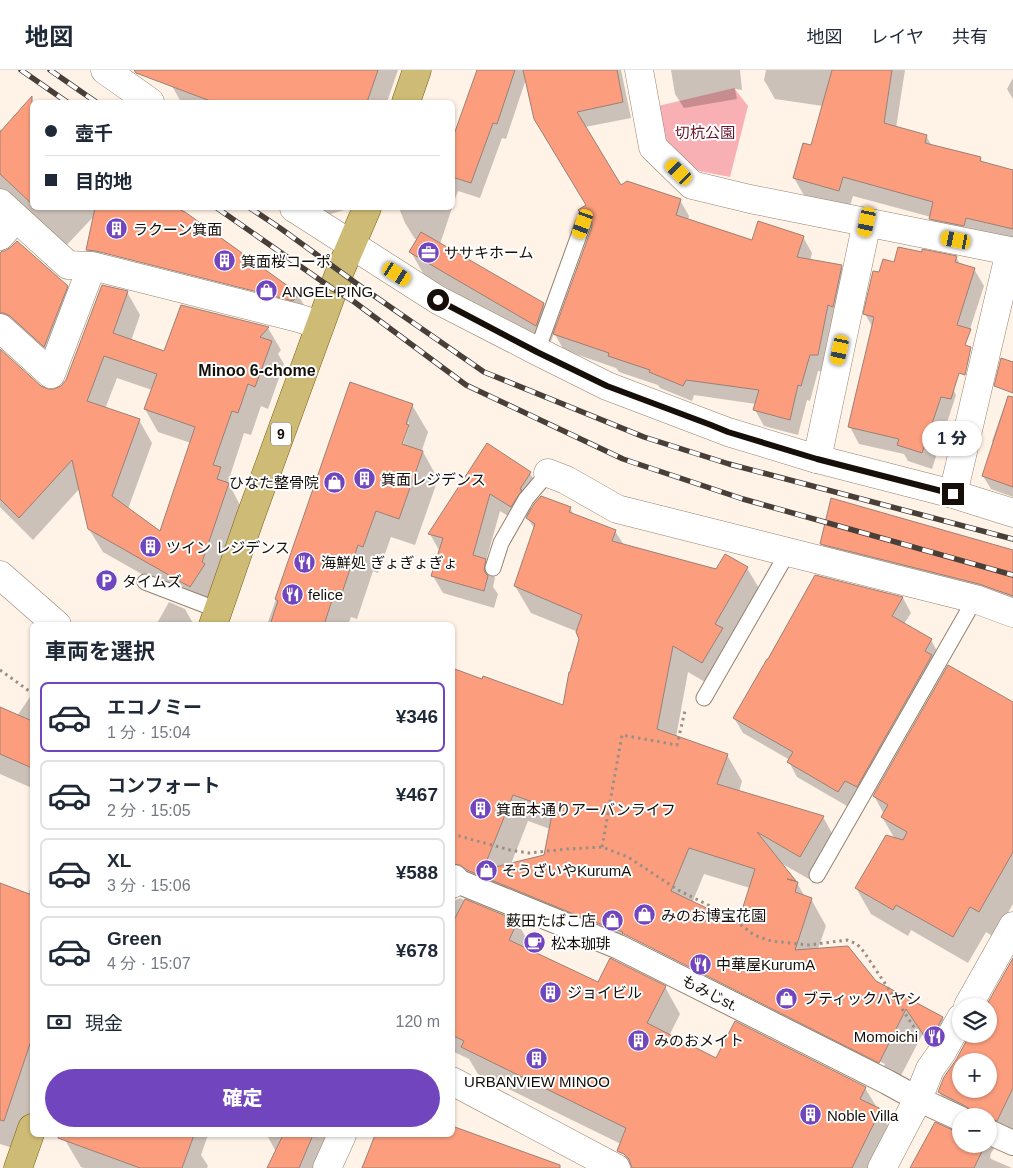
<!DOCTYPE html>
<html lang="ja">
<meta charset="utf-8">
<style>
:root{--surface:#fff;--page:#f6f6f7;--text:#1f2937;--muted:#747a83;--line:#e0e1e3;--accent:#7045be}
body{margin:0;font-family:Helvetica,"Noto Sans JP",sans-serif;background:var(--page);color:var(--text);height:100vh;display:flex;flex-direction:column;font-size:19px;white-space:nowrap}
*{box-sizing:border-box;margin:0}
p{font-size:16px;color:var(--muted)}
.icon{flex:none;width:28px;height:28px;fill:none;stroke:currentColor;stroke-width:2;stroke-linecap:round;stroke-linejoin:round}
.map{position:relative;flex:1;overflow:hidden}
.side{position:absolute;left:30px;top:552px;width:425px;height:515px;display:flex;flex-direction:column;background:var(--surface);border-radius:8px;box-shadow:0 1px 4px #0004}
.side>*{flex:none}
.top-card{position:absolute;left:30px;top:30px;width:425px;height:110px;border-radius:8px;box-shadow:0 1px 4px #0004;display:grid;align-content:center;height:110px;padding:0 15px;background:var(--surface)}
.controls{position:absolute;left:952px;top:928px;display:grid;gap:10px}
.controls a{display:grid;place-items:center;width:45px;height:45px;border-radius:50%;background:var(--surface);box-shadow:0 1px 4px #0004;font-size:25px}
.end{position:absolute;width:22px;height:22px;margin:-11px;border:6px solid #160f09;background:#fff;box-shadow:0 0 0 2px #fff}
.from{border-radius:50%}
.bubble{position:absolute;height:35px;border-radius:18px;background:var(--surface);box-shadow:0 1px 4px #0004;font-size:16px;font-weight:800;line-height:35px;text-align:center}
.car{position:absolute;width:15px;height:30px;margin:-15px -8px;border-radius:6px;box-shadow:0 0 4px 1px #0007;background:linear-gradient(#f5c518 24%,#345 0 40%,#f5c518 0 76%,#345 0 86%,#f5c518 0)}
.top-card b{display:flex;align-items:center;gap:18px;height:48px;font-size:19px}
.top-card b+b{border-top:1px solid var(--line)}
.top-card i{width:12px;height:12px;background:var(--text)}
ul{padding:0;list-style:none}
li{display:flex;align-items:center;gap:15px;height:70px;margin:0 10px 8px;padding:0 5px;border:2px solid var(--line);border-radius:8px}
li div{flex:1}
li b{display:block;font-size:19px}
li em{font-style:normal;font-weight:800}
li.on{border-color:var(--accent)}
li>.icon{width:45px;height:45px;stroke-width:1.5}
h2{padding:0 15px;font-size:22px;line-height:60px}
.pay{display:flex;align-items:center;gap:12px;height:55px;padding:0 15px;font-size:19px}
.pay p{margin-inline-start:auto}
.action{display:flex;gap:10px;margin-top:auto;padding:10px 15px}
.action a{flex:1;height:58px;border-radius:30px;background:var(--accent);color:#fff;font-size:20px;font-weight:800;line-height:58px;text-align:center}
header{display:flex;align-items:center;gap:30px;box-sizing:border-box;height:70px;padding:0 25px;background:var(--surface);border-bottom:1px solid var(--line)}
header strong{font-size:24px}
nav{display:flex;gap:28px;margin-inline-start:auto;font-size:18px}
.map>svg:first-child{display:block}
.green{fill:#f9b0b5}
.shadow{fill:#0003;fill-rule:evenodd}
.building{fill:#fc9e7e;stroke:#9a8077;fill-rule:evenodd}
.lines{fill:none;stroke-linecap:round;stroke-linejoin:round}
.service-casing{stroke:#94826f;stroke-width:17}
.pedestrian-casing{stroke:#94826f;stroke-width:26}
.minor-casing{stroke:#94826f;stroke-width:29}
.tertiary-casing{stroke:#94826f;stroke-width:29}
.primary-casing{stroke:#786113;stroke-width:29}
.path{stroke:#998f86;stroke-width:3;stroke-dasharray:2.5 4;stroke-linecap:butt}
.service{stroke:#fff;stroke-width:15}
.pedestrian{stroke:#fff;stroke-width:24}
.minor{stroke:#fff;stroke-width:28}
.tertiary{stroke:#fff;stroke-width:28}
.primary{stroke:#cebb75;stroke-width:28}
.rail-casing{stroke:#483f38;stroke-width:5.5}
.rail{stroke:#fff;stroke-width:4;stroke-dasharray:11;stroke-linecap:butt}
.route{stroke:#160f09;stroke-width:6}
.labels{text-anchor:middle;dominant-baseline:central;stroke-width:4;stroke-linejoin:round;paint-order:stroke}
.shield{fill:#fff;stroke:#5c5753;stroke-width:1}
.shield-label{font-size:14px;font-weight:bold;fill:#160f09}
.park-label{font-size:15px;fill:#6c1327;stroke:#fff}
.poi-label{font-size:15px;fill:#160f09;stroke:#fff;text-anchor:start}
.street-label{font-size:15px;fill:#160f09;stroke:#fff}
.neighbourhood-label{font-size:16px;font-weight:bold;fill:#160f09;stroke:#fff}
</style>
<header>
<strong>地図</strong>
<nav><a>地図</a><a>レイヤ</a><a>共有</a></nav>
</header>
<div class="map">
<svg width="1013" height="1098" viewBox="0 0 1013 1098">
<rect width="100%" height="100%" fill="#fff2e6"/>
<path class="green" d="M734 18 748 36 730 107 699 101 667 78 658 36Z"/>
<path class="shadow" d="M156 0H398L387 32H181L172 16Z
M478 0H621L631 48 585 57 621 116 680 130 689 146 688 151 753 172 803 167 812 183 810 191 841 196 850 212 826 302 818 301 810 331 807 330 798 365 764 356 755 340 756 334 694 325 692 331 660 318 658 315 619 302 616 298 564 280 554 263 549 277 424 205 411 182 418 170 415 169 405 153 399 138H452L440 174 543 234 557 257 592 160 580 140 587 135 526 9 506 69 502 68 480 128 458 121 452 136V65L455 66Z
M671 0H740L742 20 735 19 737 29 684 38 675 24Z
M766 0H905L896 58 926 66 932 76 980 88 983 93 1013 101V175L942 168 931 149V147L853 126 849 139 805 127 794 108 812 77 823 36 775 29 764 10Z
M1013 8V29L1007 19Z
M22 39 32 49V138H174L184 143 298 225 313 250 102 206 87 180 95 145 63 179 0 147V59L2 61ZM100 181 284 227 288 231 100 183Z
M322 138H351L327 145Z
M0 182H5L67 216 80 239 58 298 0 272Z
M956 187 960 194 974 199 984 216 960 290 947 308 956 325 932 399 908 391 904 384 859 374 850 357 873 258 865 244 880 203 895 193Z
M127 222 140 245 131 271 165 283 182 236 268 258 281 280 278 284 284 294 268 339 261 336 251 365 244 363 228 412 241 437 209 531H189L103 482 89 459 80 418 33 470 0 437V281L40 317 47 320H55L62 316ZM117 308 152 320 145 339 158 362 191 373 160 463 128 439 152 373 139 350 105 339Z
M351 314 412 335 428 362 422 380 438 409 415 475 391 467 378 503 373 501 357 549 351 547 348 555H267ZM409 351V357L401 380H399Z
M1007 329 1013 331V427L991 419 983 406 994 374 992 371Z
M488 375 530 403 540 421 530 436 532 440 570 438 574 445 615 461 624 475 717 500 726 485 747 498 763 525 732 578 737 586 717 619 688 602 676 667 727 685 742 711 739 722 823 747 838 774 816 813 779 792 797 813 805 827 811 829 826 856 818 879 943 948 958 975 945 998 922 965 894 1019 639 890 459 824 454 831 460 828 517 852 532 878 531 882 598 914 665 917 680 944 669 966 716 990 865 1018 895 1067 880 1098H632L620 1078 621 1074 478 1004 469 989 452 981V599L483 610 564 637 581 568 578 562 531 543 515 516 535 460 526 445 521 454 500 441 486 491 495 508 493 517 498 524 494 538 443 523 433 506 440 482 430 464ZM528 751 550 759 545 786 511 794ZM704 804 750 818 738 854 692 833ZM623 862 885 994 884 996 623 865Z
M822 474 1013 481V546L837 500Z
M815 506 903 528 911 543 904 554 931 570 939 585 865 731 854 725 847 736 797 707 789 692 790 690 743 663 734 648Z
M169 532 185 539 194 555H156Z
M32 624V718L0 704V638L17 646Z
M1013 633V834L994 867 986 862 968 893 911 860 908 866 871 844 856 818 895 769 882 747 884 744 874 726Z
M32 813V1041L19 1080 0 1074V814L28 825Z
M1013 890V1074L996 1076 991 1083 990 1087 991 1089 1012 1098H912L955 1063 961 1064V1074H989V1046H961L954 1048 939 1022 972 964H989V936H987ZM961 991H989V1019H961Z
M67 1065H208L201 1085 208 1096 207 1098H84L81 1097 65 1070Z
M267 1065H339L325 1098H269L276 1082Z"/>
<path class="building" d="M134 0H378L367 32H213L136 3Z
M477 0H515L497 54 493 53 471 113 452 107V70Z
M523 0H617L623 32 577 42 621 115 627 111 681 129 676 145 752 170 758 151 804 166 797 187 842 195 833 237 828 235 818 285H810L801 316 798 315 790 350 753 340 759 320 686 310 683 316 649 302 650 300 608 286 609 283 553 264 592 157V153L590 148 586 145H582L578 140 586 135 534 49Z
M832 0H892L884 53 927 65 925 73 981 87 980 91 1013 100V159L966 148 964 156 929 149 933 132 843 107 839 121 793 108 803 73 811 75Z
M32 26V134L0 104V62Z
M95 138H177L185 142 299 224 293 231 96 181 86 180Z
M421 162 544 233 536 256 409 182Z
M17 171 68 216 44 277 10 246 4 243H0V183L2 181H5L11 177Z
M898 177 922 182V179L957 186 955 192 975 198 957 255 971 259 965 275 971 277 965 305 959 303 951 329 941 327 922 383 897 375 899 369 848 357 874 247 863 244 873 201 879 202 883 189 894 192Z
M102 215 128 221 113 263 164 281 181 235 269 257 260 267 272 271 255 317 248 314 238 343 232 341 213 395 221 397 217 409 229 413 202 492 205 494 190 517 88 459 72 390 19 448 0 429V279L41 316 48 319H54L61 316 66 310ZM104 286 157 304 144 339 195 357 160 461 112 426 140 349 87 331Z
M1001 288 1013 292V323L994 316Z
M350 312 413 334 406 354 409 355 402 374 423 381 399 449 376 441 363 477 358 475 342 523 335 521 324 555H270L278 531 275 529Z
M1008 326 1013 327V417L982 406Z
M487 373 531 402 520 419 522 420 511 437 490 424 473 485 486 489 484 500 486 504 488 506 484 521 431 506 443 468 428 464Z
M541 426 571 437 569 442 616 460 612 471 716 499 725 484 748 497 715 554 723 558 702 593 673 576 657 659 728 684 717 714 824 746 800 787 757 762 796 811 787 809 798 812 795 822 812 828 795 880 848 876 876 911 943 947 929 973 906 939 879 993 622 863 623 862 581 847 467 800 460 795 452 794V598L482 609 483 606 563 635 569 602H570L579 569 576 562 582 545 514 516 535 454 526 448 534 434ZM513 725 553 739 544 785 483 800ZM689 778 755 799 738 853 671 821Z
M831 428 1013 480V526L979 514 820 474Z
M815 505 903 527 892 546 932 569 925 581 932 585 857 717 845 711 838 722 787 692 793 682 733 648 767 589H768Z
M948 595 1013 632V782L979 842 970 837 953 867 896 835 893 840 855 818 886 765 903 770 907 762 881 747 888 735 873 726Z
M0 637 32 651V698L0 684Z
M0 813 32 825V968L4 1051 0 1050Z
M465 829 518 851 509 870 598 912 610 888 666 916 647 953 716 988 735 951 866 1017 860 1029 881 1039 852 1098H632L629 1089 624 1084 617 1081 626 1058 461 977 464 971 452 965V854Z
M1013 888V1018L997 1051 989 1048V1046H974L972 1041 967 1037 938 1022 944 1007 956 990 970 964H989V936H986ZM961 991H989V1019H961Z
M935 1052 955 1061 961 1063V1074H982L985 1075 974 1098H910Z
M452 1056 560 1095V1098H362L375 1065H452Z
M59 1065H194L182 1098H140L58 1068Z
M283 1065H313L299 1098H267Z"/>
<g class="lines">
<defs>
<path id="service" d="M537 281 583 154
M493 498 501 473 526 429 548 403
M145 512 218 540
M704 628 788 482
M817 805 975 529"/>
<path id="pedestrian" d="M452 809 619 877 887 1012 918 1029 961 1049
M989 1062 1013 1073"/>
<path id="minor" d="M639 0 653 77 692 115 750 129 1010 181 953 424
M0 133 68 195 92 196 298 248 320 255
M0 166 16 148
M0 258 51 304 92 196
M817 389 867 152
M548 403 566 410 617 439 975 529 1013 543
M0 505 57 555
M452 814 454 809
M968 936 1013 856
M452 1011 616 1098
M327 1098 342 1065
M882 1098 918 1029 930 999 942 982 961 948"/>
<path id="tertiary" d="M105 0 150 32
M294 138 438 230 537 281 607 316 728 362 817 389 953 424 1013 443"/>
<path id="primary" d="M406 32 417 0
M213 555 250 448 340 201 367 138
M18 1098 32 1058"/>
</defs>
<use href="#service" class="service-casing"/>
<use href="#pedestrian" class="pedestrian-casing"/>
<use href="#minor" class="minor-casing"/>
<use href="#tertiary" class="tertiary-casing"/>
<use href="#primary" class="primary-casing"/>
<path class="path" d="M0 600 32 623
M452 764 510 780 529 783 567 779 602 777 628 787 678 820 728 845 754 865 771 871 809 875 847 870 857 874 864 882 918 963
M602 777 622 665 677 675 685 641"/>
<use href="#service" class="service"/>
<use href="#pedestrian" class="pedestrian"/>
<use href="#minor" class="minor"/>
<use href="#tertiary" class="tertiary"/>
<use href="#primary" class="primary"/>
<defs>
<path id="rail" d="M21 0 67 32
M50 0 96 32
M217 138 333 219 353 231 466 315 623 389 743 429 1013 505
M250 138 280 158 360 216 484 302 644 367 729 394 1013 469"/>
</defs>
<use href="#rail" class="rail-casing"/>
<use href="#rail" class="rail"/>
</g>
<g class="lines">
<path class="route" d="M438 230 537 282 607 316 711 355 728 362 817 389 953 424"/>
</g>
<defs>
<symbol id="building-disc" viewBox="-11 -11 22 22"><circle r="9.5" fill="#7045be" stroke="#fff"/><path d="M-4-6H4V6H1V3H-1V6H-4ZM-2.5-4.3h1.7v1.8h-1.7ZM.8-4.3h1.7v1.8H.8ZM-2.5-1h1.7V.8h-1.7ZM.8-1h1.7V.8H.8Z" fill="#fff"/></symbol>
<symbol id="office-disc" viewBox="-11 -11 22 22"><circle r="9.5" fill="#7045be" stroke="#fff"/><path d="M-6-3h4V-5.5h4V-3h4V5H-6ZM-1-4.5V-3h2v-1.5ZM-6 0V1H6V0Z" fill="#fff"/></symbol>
<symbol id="shop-disc" viewBox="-11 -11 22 22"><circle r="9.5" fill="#7045be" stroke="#fff"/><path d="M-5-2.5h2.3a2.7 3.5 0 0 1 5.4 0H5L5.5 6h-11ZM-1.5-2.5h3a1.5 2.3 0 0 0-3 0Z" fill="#fff"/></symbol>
<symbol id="restaurant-disc" viewBox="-11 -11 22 22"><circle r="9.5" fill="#7045be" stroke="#fff"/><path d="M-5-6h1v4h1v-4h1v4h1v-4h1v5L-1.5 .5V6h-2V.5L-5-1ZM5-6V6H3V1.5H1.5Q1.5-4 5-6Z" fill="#fff"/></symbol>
<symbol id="parking-disc" viewBox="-11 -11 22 22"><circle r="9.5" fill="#7045be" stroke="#fff"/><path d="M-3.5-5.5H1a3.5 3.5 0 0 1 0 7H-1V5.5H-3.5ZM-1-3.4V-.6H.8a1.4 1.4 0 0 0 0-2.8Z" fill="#fff"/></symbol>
<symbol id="cafe-disc" viewBox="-11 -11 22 22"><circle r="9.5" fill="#7045be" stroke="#fff"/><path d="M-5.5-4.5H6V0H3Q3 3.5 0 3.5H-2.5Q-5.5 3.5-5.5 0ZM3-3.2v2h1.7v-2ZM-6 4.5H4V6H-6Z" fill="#fff"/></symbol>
</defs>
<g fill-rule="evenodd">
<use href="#building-disc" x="104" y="146" width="25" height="25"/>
<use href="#office-disc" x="416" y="170" width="25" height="25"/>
<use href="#building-disc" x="212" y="178" width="25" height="25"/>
<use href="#shop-disc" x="254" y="208" width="25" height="25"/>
<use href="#building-disc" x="352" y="396" width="25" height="25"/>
<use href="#shop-disc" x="322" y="400" width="25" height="25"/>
<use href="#building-disc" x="138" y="464" width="25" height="25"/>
<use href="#restaurant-disc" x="292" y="480" width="25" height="25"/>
<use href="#parking-disc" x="94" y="498" width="25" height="25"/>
<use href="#restaurant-disc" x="280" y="512" width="25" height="25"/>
<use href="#building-disc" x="468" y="726" width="25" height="25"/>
<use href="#shop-disc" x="474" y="788" width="25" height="25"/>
<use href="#shop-disc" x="632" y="832" width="25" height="25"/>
<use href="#shop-disc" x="600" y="838" width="25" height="25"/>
<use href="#cafe-disc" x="522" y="860" width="25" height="25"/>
<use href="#restaurant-disc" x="688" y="882" width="25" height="25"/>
<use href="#building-disc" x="538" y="910" width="25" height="25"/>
<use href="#shop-disc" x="774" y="916" width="25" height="25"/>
<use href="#restaurant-disc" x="922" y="954" width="25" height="25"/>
<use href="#building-disc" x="626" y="958" width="25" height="25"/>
<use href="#building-disc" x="524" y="976" width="25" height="25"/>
<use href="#building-disc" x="798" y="1032" width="25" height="25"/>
</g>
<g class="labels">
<rect class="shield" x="271" y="352.5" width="20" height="23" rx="4"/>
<g class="shield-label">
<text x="281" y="364">9</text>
</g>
<g class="park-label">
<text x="705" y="62">切杭公園</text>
</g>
<g class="poi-label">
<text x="133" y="159">ラクーン箕面</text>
<text x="444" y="182">ササキホーム</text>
<text x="241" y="191">箕面桜コーポ</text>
<text x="282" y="221">ANGEL PING</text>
<text x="381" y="409">箕面レジデンス</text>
<text x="319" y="412" text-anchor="end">ひなた整骨院</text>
<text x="166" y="477">ツイン レジデンス</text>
<text x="321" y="492">海鮮処 ぎょぎょぎょ</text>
<text x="122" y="511">タイムズ</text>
<text x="308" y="524">felice</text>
<text x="496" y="739">箕面本通りアーバンライフ</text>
<text x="502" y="800">そうざいやKurumA</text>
<text x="661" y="845">みのお博宝花園</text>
<text x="596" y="850" text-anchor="end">薮田たばこ店</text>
<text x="551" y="873">松本珈琲</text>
<text x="716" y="894">中華屋KurumA</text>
<text x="567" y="922">ジョイビル</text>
<text x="803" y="928">ブティックハヤシ</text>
<text x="918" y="966" text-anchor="end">Momoichi</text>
<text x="654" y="970">みのおメイト</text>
<text x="537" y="1011" text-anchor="middle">URBANVIEW MINOO</text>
<text x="827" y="1045">Noble Villa</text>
</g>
<g class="street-label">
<text transform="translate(710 923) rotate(27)">もみじst.</text>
</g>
<g class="neighbourhood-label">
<text x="257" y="300">Minoo 6-chome</text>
</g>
</g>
</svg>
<div class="controls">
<a><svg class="icon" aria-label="layers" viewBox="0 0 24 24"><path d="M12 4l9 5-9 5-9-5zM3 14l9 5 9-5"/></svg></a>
<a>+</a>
<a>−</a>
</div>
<i class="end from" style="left:438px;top:230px"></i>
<i class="end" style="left:953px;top:424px"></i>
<div class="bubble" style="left:922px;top:351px;width:60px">1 分</div>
<i class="car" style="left:679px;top:102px;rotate:314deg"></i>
<i class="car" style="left:867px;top:152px;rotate:192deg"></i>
<i class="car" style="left:583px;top:154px;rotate:200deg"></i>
<i class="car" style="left:956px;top:170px;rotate:281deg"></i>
<i class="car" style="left:397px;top:204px;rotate:122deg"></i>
<i class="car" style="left:840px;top:280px;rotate:192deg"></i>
<div class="top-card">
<b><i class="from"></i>壺千</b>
<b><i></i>目的地</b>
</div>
<section class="side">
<h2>車両を選択</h2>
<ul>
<li class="on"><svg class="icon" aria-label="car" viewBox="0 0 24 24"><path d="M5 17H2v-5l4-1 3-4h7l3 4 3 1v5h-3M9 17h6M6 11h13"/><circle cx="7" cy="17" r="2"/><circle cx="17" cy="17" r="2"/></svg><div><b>エコノミー</b><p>1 分 · 15:04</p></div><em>¥346</em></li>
<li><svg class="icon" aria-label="car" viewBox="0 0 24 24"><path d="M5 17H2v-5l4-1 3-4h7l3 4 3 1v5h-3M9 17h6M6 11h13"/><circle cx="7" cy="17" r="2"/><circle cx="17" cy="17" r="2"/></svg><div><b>コンフォート</b><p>2 分 · 15:05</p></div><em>¥467</em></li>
<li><svg class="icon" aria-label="car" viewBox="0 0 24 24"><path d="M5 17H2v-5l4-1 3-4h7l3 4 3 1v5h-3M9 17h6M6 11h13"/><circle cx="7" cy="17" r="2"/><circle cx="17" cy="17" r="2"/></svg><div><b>XL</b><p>3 分 · 15:06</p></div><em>¥588</em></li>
<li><svg class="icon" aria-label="car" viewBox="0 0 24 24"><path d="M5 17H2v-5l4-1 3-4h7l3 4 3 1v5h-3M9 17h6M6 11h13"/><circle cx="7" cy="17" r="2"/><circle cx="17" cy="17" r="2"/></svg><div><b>Green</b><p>4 分 · 15:07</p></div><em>¥678</em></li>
</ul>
<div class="pay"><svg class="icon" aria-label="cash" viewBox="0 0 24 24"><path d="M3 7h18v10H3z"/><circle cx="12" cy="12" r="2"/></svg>現金<p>120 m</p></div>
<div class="action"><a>確定</a></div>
</section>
</div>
